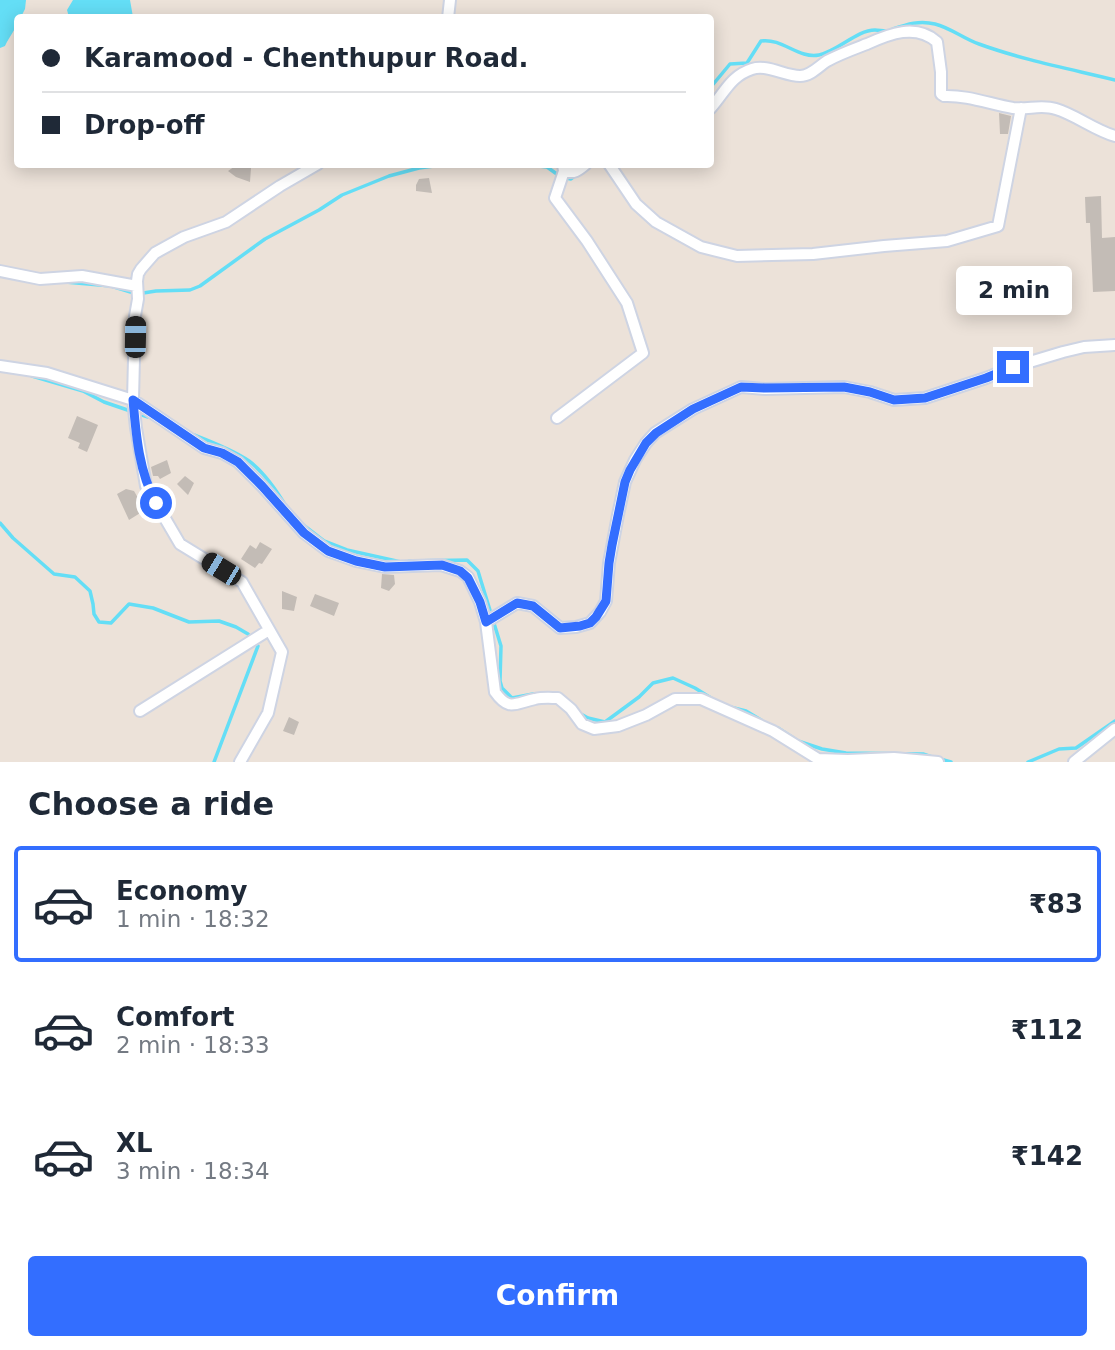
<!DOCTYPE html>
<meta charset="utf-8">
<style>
:root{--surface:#fff;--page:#f2f2f3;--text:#1f2937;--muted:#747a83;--line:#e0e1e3;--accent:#336eff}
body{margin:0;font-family:"DejaVu Sans",sans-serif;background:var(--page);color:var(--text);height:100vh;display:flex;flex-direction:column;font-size:26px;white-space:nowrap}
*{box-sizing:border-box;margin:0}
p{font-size:23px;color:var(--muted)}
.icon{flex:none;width:38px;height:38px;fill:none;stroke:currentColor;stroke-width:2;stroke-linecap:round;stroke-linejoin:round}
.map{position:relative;height:762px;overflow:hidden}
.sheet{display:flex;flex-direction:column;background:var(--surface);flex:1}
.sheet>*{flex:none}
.banner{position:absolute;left:14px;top:14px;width:700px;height:154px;border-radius:7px;box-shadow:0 4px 18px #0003;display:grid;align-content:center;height:154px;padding:0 28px;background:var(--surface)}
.end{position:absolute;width:32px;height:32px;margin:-16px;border:9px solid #336eff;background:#fff;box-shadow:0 0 0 4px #fff}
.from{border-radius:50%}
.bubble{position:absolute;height:49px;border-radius:7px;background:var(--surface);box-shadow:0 4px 18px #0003;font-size:23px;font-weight:700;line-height:49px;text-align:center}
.car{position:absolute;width:21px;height:42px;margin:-21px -10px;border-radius:9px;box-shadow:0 0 5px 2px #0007;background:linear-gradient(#222 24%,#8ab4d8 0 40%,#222 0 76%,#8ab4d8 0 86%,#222 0)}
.banner b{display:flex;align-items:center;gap:24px;height:66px;font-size:26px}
.banner b+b{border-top:2px solid var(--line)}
.banner i{width:18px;height:18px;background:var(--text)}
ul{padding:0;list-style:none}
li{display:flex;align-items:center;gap:21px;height:116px;margin:0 14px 10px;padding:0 14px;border:4px solid transparent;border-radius:7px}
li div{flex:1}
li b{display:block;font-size:26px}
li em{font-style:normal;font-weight:700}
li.current{border-color:var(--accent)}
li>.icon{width:63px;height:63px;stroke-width:1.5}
h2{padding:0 28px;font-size:32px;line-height:84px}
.cta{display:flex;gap:14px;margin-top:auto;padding:14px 28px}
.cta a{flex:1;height:80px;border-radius:7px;background:var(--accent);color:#fff;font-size:28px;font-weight:700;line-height:80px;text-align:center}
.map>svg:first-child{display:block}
.water{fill:#64def6}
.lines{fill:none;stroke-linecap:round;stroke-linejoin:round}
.stream{stroke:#64def6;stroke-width:3.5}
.building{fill:#c3bcb6}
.street-casing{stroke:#ced4e3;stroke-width:14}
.street{stroke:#fff;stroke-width:10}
.route{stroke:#336eff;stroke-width:9}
</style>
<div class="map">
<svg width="1115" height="762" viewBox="0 0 1115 762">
<rect width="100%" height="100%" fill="#ece2d9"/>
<path class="water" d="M0 0H26L25 9 21 17 18 18C18 27 9 37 5 46L0 48Z
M73 0H130L133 17H69L67 10Z"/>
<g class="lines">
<path class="stream" d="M893 29C907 24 920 20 935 24 951 28 964 39 979 44 1023 60 1070 69 1115 80
M710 88 730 64 747 63 761 41C783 38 798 59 819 55 838 51 857 30 875 30 879 30 882 31 886 31
M462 164 531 165 547 167 561 177 571 179 576 175
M65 282 111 286 137 294 156 291 190 290 200 286 265 239 319 210 342 195 389 176 419 168 449 164
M32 376 83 391 104 402 148 417
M194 435C212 442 233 450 249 461 265 473 277 491 287 508
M0 523 13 538 54 574 75 577 90 591 93 604 94 614 99 622 111 623 129 604 153 608 189 622 219 621 236 627 248 634 258 646 214 762
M302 524 324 541 347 550 401 562
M409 561 467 560 478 571 481 581 501 646 500 681 502 688 512 698 533 694
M730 707 746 711 761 720
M579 713 588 718 605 722 639 697 653 683 673 678 695 688 711 698
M778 728 798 741 822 749 846 753 923 754 932 757
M940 759 951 762
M1028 762 1059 749 1076 748 1115 721"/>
</g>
<path class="building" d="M999 113 1011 116 1008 134H1000Z
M238 164 251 168 250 182 236 177 228 171Z
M429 178 432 193 416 191V185L419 179Z
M1101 196 1102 238 1115 237V291L1093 292 1090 223H1086L1085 197Z
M77 416 98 425 87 452 78 448 80 443 68 438Z
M167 460 171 473 160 479 158 476H153L151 467Z
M185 476 194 483 188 495 177 484Z
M126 489 134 491 145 510 129 520 117 494Z
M260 542 272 549 262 564 259 563 255 568 241 559 250 545 256 549Z
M382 574 394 575 395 584 389 591 381 588Z
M282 591 297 597 294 611 282 609Z
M315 594 339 603 334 616 310 606Z
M289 717 299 722 294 735 283 731Z"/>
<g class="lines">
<defs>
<path id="street" d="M448 18 450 0
M710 109C724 94 730 76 752 69 767 64 785 76 800 76 811 76 819 66 827 61 840 54 854 49 867 44 889 34 916 23 937 42L941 72V94L944 96C967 95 990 104 1013 108 1028 110 1041 104 1056 109 1076 115 1094 130 1115 136
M609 164 636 204 656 222 701 247 737 256 813 254 884 246 947 241 998 226 1021 108
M563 165 564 171C574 174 578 171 586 164
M0 271 40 279 82 276 137 286
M0 366 47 373 133 400 204 448 222 453 238 462 262 486 304 533 328 551 356 561 385 567 441 565 460 571 468 577 480 602 486 622 495 692C509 712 515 703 535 699 543 697 551 698 558 698L571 709 582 724 594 729 618 726 646 715 675 699H701L773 731 818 759 848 760 894 758 938 762
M557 418 643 353 627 303 587 241 555 198 564 171
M486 622 517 603 533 606 560 628 576 627 590 623 600 612 606 601 609 563 618 515 625 482 635 460 646 443 655 433 693 409 741 387 765 389 844 387 870 392 894 400 925 398 986 378 1013 367 1063 352 1084 347 1115 345
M140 711 269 630
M240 762 268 713 282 652 242 582 180 544 146 486 136 428 133 400 135 316 138 299 137 281 138 274 141 269 155 253 184 237 226 222 280 186 318 164
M1074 762 1115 729"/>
</defs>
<use href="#street" class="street-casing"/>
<use href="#street" class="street"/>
</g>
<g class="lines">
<path class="route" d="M156 503C139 472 136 435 133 400L204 448 222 453 238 462 262 486 304 533 328 551 356 561 385 567 442 565 460 571 468 578 480 602 486 622 517 603 533 606 560 628 580 626 590 623 596 617 606 601 609 563 612 545 625 482 630 470 646 443 656 433 693 409 741 387 765 388 844 387 870 392 894 400 925 398 986 378 1013 367"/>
</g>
</svg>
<i class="end from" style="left:156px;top:503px"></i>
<i class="end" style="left:1013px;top:367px"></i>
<div class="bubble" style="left:956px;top:266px;width:116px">2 min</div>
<i class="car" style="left:135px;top:337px;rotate:1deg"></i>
<i class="car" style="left:221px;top:569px;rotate:301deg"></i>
<div class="banner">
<b><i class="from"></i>Karamood - Chenthupur Road.</b>
<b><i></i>Drop-off</b>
</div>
</div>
<section class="sheet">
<h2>Choose a ride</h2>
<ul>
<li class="current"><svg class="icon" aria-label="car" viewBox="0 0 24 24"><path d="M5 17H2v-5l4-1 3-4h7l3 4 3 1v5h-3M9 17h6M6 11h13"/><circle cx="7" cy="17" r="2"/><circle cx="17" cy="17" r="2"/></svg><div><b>Economy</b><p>1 min · 18:32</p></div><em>₹83</em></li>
<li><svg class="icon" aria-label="car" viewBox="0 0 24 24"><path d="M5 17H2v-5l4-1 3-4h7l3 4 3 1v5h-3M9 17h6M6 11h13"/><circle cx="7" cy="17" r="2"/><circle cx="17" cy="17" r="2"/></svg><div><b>Comfort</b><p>2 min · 18:33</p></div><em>₹112</em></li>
<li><svg class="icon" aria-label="car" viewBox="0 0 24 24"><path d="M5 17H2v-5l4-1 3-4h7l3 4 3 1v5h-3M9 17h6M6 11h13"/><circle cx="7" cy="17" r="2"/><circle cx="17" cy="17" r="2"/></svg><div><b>XL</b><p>3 min · 18:34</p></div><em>₹142</em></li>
</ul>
<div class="cta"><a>Confirm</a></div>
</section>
